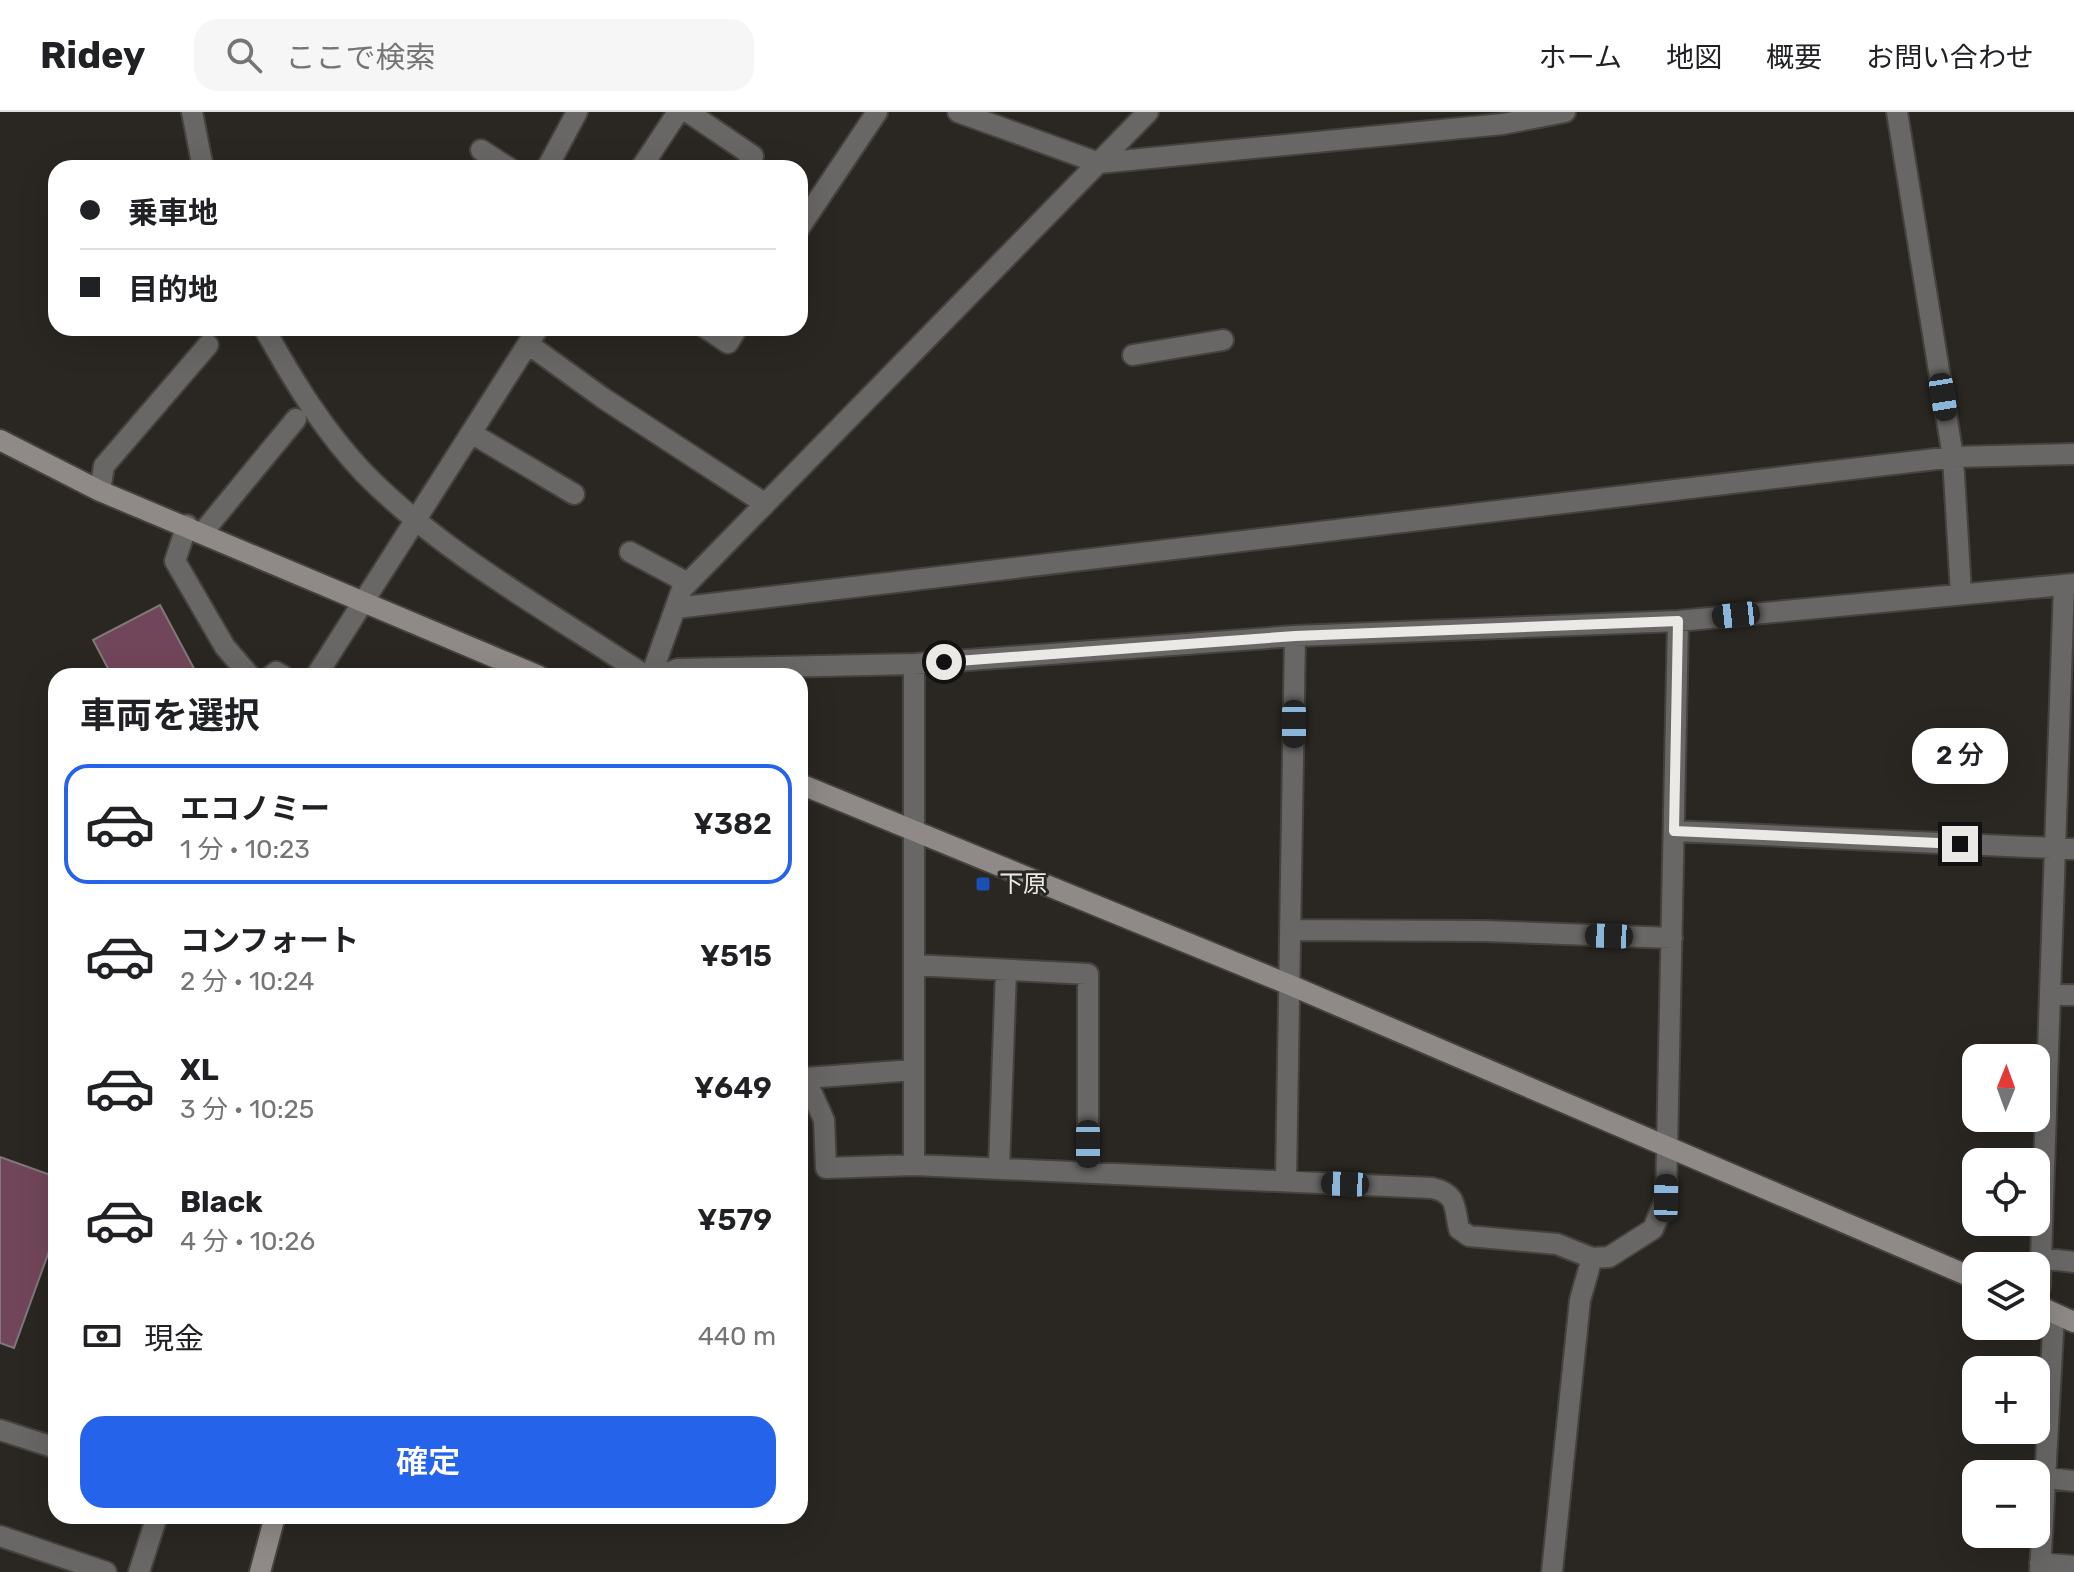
<!DOCTYPE html>
<html lang="ja">
<meta charset="utf-8">
<style>
:root{--surface:#fff;--page:#f6f6f6;--text:#202124;--muted:#757577;--line:#e0e0e0;--accent:#2563eb}
body{margin:0;font-family:Rubik,"Noto Sans JP",sans-serif;background:var(--page);color:var(--text);height:100vh;display:flex;flex-direction:column;font-size:30px;white-space:nowrap}
*{box-sizing:border-box;margin:0}
p{font-size:26px;color:var(--muted)}
.icon{flex:none;width:44px;height:44px;fill:none;stroke:currentColor;stroke-width:2;stroke-linecap:round;stroke-linejoin:round}
.map{position:relative;flex:1;overflow:hidden}
.details{position:absolute;left:48px;top:556px;width:760px;height:856px;display:flex;flex-direction:column;background:var(--surface);border-radius:24px;box-shadow:0 8px 32px #0002}
.details>*{flex:none}
.guide{position:absolute;left:48px;top:48px;width:760px;height:176px;border-radius:24px;box-shadow:0 8px 32px #0002;display:grid;align-content:center;height:176px;padding:0 32px;background:var(--surface)}
.needle{width:52px;rotate:1deg}
.fabs{position:absolute;left:1962px;top:932px;display:grid;gap:16px}
.fabs a{display:grid;place-items:center;width:88px;height:88px;border-radius:16px;background:var(--surface);box-shadow:0 8px 32px #0002;font-size:40px}
.end{position:absolute;width:36px;height:36px;margin:-18px;border:10px solid #ebe9e6;background:#111;box-shadow:0 0 0 4px #111}
.from{border-radius:50%}
.bubble{position:absolute;height:56px;border-radius:24px;background:var(--surface);box-shadow:0 8px 32px #0002;font-size:26px;font-weight:600;line-height:56px;text-align:center}
.car{position:absolute;width:24px;height:48px;margin:-24px -12px;border-radius:10px;box-shadow:0 0 6px 2px #0007;background:linear-gradient(#222 24%,#8ab4d8 0 40%,#222 0 76%,#8ab4d8 0 86%,#222 0)}
.guide b{display:flex;align-items:center;gap:28px;height:76px;font-size:30px}
.guide b+b{border-top:2px solid var(--line)}
.guide i{width:20px;height:20px;background:var(--text)}
ul{padding:0;list-style:none}
li{display:flex;align-items:center;gap:24px;height:120px;margin:0 16px 12px;padding:0 16px;border:4px solid transparent;border-radius:24px}
li div{flex:1}
li b{display:block;font-size:30px}
li em{font-style:normal;font-weight:600}
li.selected{border-color:var(--accent)}
li>.icon{width:72px;height:72px;stroke-width:1.5}
h2{padding:0 32px;font-size:36px;line-height:96px}
.pay{display:flex;align-items:center;gap:20px;height:88px;padding:0 32px;font-size:30px}
.pay p{margin-inline-start:auto}
.cta{display:flex;gap:16px;margin-top:auto;padding:16px 32px}
.cta a{flex:1;height:92px;border-radius:24px;background:var(--accent);color:#fff;font-size:32px;font-weight:600;line-height:92px;text-align:center}
header{display:flex;align-items:center;gap:48px;box-sizing:border-box;height:112px;padding:0 40px;background:var(--surface);border-bottom:2px solid var(--line)}
header strong{font-size:38px}
nav{display:flex;gap:44px;margin-inline-start:auto;font-size:28px}
.search{width:560px;height:72px;background:var(--page);display:flex;align-items:center;gap:20px;box-sizing:border-box;padding:0 28px;border-radius:24px;color:var(--muted);font-size:30px}
.map>svg:first-child{display:block}
.building{fill:#72465a;stroke:#80787b;stroke-width:2}
.lines{fill:none;stroke-linecap:round;stroke-linejoin:round}
.street-casing{stroke:#45423d;stroke-width:24}
.secondary-casing{stroke:#45423d;stroke-width:24}
.street{stroke:#696765;stroke-width:20}
.secondary{stroke:#8f8a87;stroke-width:20}
.route{stroke:#ebe9e6;stroke-width:10}
.transit-dot{fill:#1a4fb4;stroke:#2a2722;stroke-width:3}
.labels{text-anchor:middle;dominant-baseline:central;stroke-width:6;stroke-linejoin:round;paint-order:stroke}
.poi-label{font-size:24px;fill:#ebe9e6;stroke:#2a2722;text-anchor:start}
</style>
<header>
<strong>Ridey</strong>
<div class="search"><svg class="icon" aria-label="search" viewBox="0 0 24 24"><circle cx="10" cy="10" r="6"/><path d="M15 15l6 6"/></svg>ここで検索</div>
<nav><a>ホーム</a><a>地図</a><a>概要</a><a>お問い合わせ</a></nav>
</header>
<div class="map">
<svg width="2074" height="1460" viewBox="0 0 2074 1460">
<rect width="100%" height="100%" fill="#2a2722"/>
<path class="building" d="M160 493 198 564H112L93 528Z
M0 1045 56 1065V1120L14 1236 0 1231Z"/>
<g class="lines">
<defs>
<path id="street" d="M192 0 203 56
M688 0 753 44 746 56
M958 0 1099 51 1503 12 1565 0
M1897 0 1953 345 1961 481
M481 38 509 56
M547 56 577 0
M641 56 678 0
M800 115 877 0
M264 216C293 268 323 318 364 361 444 443 552 501 646 564
M706 216 728 231 737 216
M528 232 603 286 764 391
M1133 243 1223 228
M471 321 574 382
M100 379 104 354 208 233
M187 413 175 449 225 535 250 564
M203 420 296 307
M630 440 688 471
M676 496 1953 345 2074 342
M914 552V1053L1432 1076C1458 1082 1454 1095 1459 1117L1469 1124 1557 1132 1592 1146 1609 1145 1653 1117 1666 1086 1678 509
M271 564 276 560 283 564
M316 564 538 216
M651 564 682 477 1148 0
M658 564 678 557 914 552 1295 524 1678 509 2074 472
M1674 719 2074 737
M1291 818 1484 819 1672 826
M914 853 1088 862V1060
M2052 883H2074
M914 1053 826 1056 824 1008 805 966 914 958
M999 1056 1006 858
M1286 1069 1295 524
M2041 1146 2074 1150
M2036 1187 2040 1174 2064 473
M0 1318 56 1336
M2047 1366 2074 1369
M0 1424 106 1460
M2040 1451 2074 1454
M139 1460 157 1404
M1552 1460 1580 1188 1592 1146
M2040 1460 2054 1202"/>
<path id="secondary" d="M0 328 100 379 539 564
M800 672 1290 873 1976 1167
M2036 1193 2074 1210
M260 1460 275 1404"/>
</defs>
<use href="#street" class="street-casing"/>
<use href="#secondary" class="secondary-casing"/>
<use href="#street" class="street"/>
<use href="#secondary" class="secondary"/>
</g>
<g class="lines">
<path class="route" d="M944 550 1295 524 1678 509 1674 719 1960 732"/>
</g>
<rect class="transit-dot" x="975" y="764" width="16" height="16" rx="4"/>
<g class="labels">
<g class="poi-label">
<text x="999" y="772">下原</text>
</g>
</g>
</svg>
<div class="fabs">
<a><svg class="needle" viewBox="-14 -14 28 28"><path d="M0-13l5 13h-10z" fill="#e53935"/><path d="M0 13l5-13h-10z" fill="#757577"/></svg></a>
<a><svg class="icon" aria-label="locate" viewBox="0 0 24 24"><circle cx="12" cy="12" r="6"/><path d="M12 2v4M12 18v4M2 12h4M18 12h4"/></svg></a>
<a><svg class="icon" aria-label="layers" viewBox="0 0 24 24"><path d="M12 4l9 5-9 5-9-5zM3 14l9 5 9-5"/></svg></a>
<a>+</a>
<a>−</a>
</div>
<i class="end from" style="left:944px;top:550px"></i>
<i class="end" style="left:1960px;top:732px"></i>
<div class="bubble" style="left:1912px;top:616px;width:96px">2 分</div>
<i class="car" style="left:1943px;top:285px;rotate:171deg"></i>
<i class="car" style="left:1736px;top:503px;rotate:264deg"></i>
<i class="car" style="left:1294px;top:612px;rotate:180deg"></i>
<i class="car" style="left:1609px;top:824px;rotate:272deg"></i>
<i class="car" style="left:1088px;top:1032px;rotate:180deg"></i>
<i class="car" style="left:1345px;top:1072px;rotate:272deg"></i>
<i class="car" style="left:1666px;top:1086px;rotate:1deg"></i>
<div class="guide">
<b><i class="from"></i>乗車地</b>
<b><i></i>目的地</b>
</div>
<section class="details">
<h2>車両を選択</h2>
<ul>
<li class="selected"><svg class="icon" aria-label="car" viewBox="0 0 24 24"><path d="M5 17H2v-5l4-1 3-4h7l3 4 3 1v5h-3M9 17h6M6 11h13"/><circle cx="7" cy="17" r="2"/><circle cx="17" cy="17" r="2"/></svg><div><b>エコノミー</b><p>1 分 · 10:23</p></div><em>¥382</em></li>
<li><svg class="icon" aria-label="car" viewBox="0 0 24 24"><path d="M5 17H2v-5l4-1 3-4h7l3 4 3 1v5h-3M9 17h6M6 11h13"/><circle cx="7" cy="17" r="2"/><circle cx="17" cy="17" r="2"/></svg><div><b>コンフォート</b><p>2 分 · 10:24</p></div><em>¥515</em></li>
<li><svg class="icon" aria-label="car" viewBox="0 0 24 24"><path d="M5 17H2v-5l4-1 3-4h7l3 4 3 1v5h-3M9 17h6M6 11h13"/><circle cx="7" cy="17" r="2"/><circle cx="17" cy="17" r="2"/></svg><div><b>XL</b><p>3 分 · 10:25</p></div><em>¥649</em></li>
<li><svg class="icon" aria-label="car" viewBox="0 0 24 24"><path d="M5 17H2v-5l4-1 3-4h7l3 4 3 1v5h-3M9 17h6M6 11h13"/><circle cx="7" cy="17" r="2"/><circle cx="17" cy="17" r="2"/></svg><div><b>Black</b><p>4 分 · 10:26</p></div><em>¥579</em></li>
</ul>
<div class="pay"><svg class="icon" aria-label="cash" viewBox="0 0 24 24"><path d="M3 7h18v10H3z"/><circle cx="12" cy="12" r="2"/></svg>現金<p>440 m</p></div>
<div class="cta"><a>確定</a></div>
</section>
</div>
